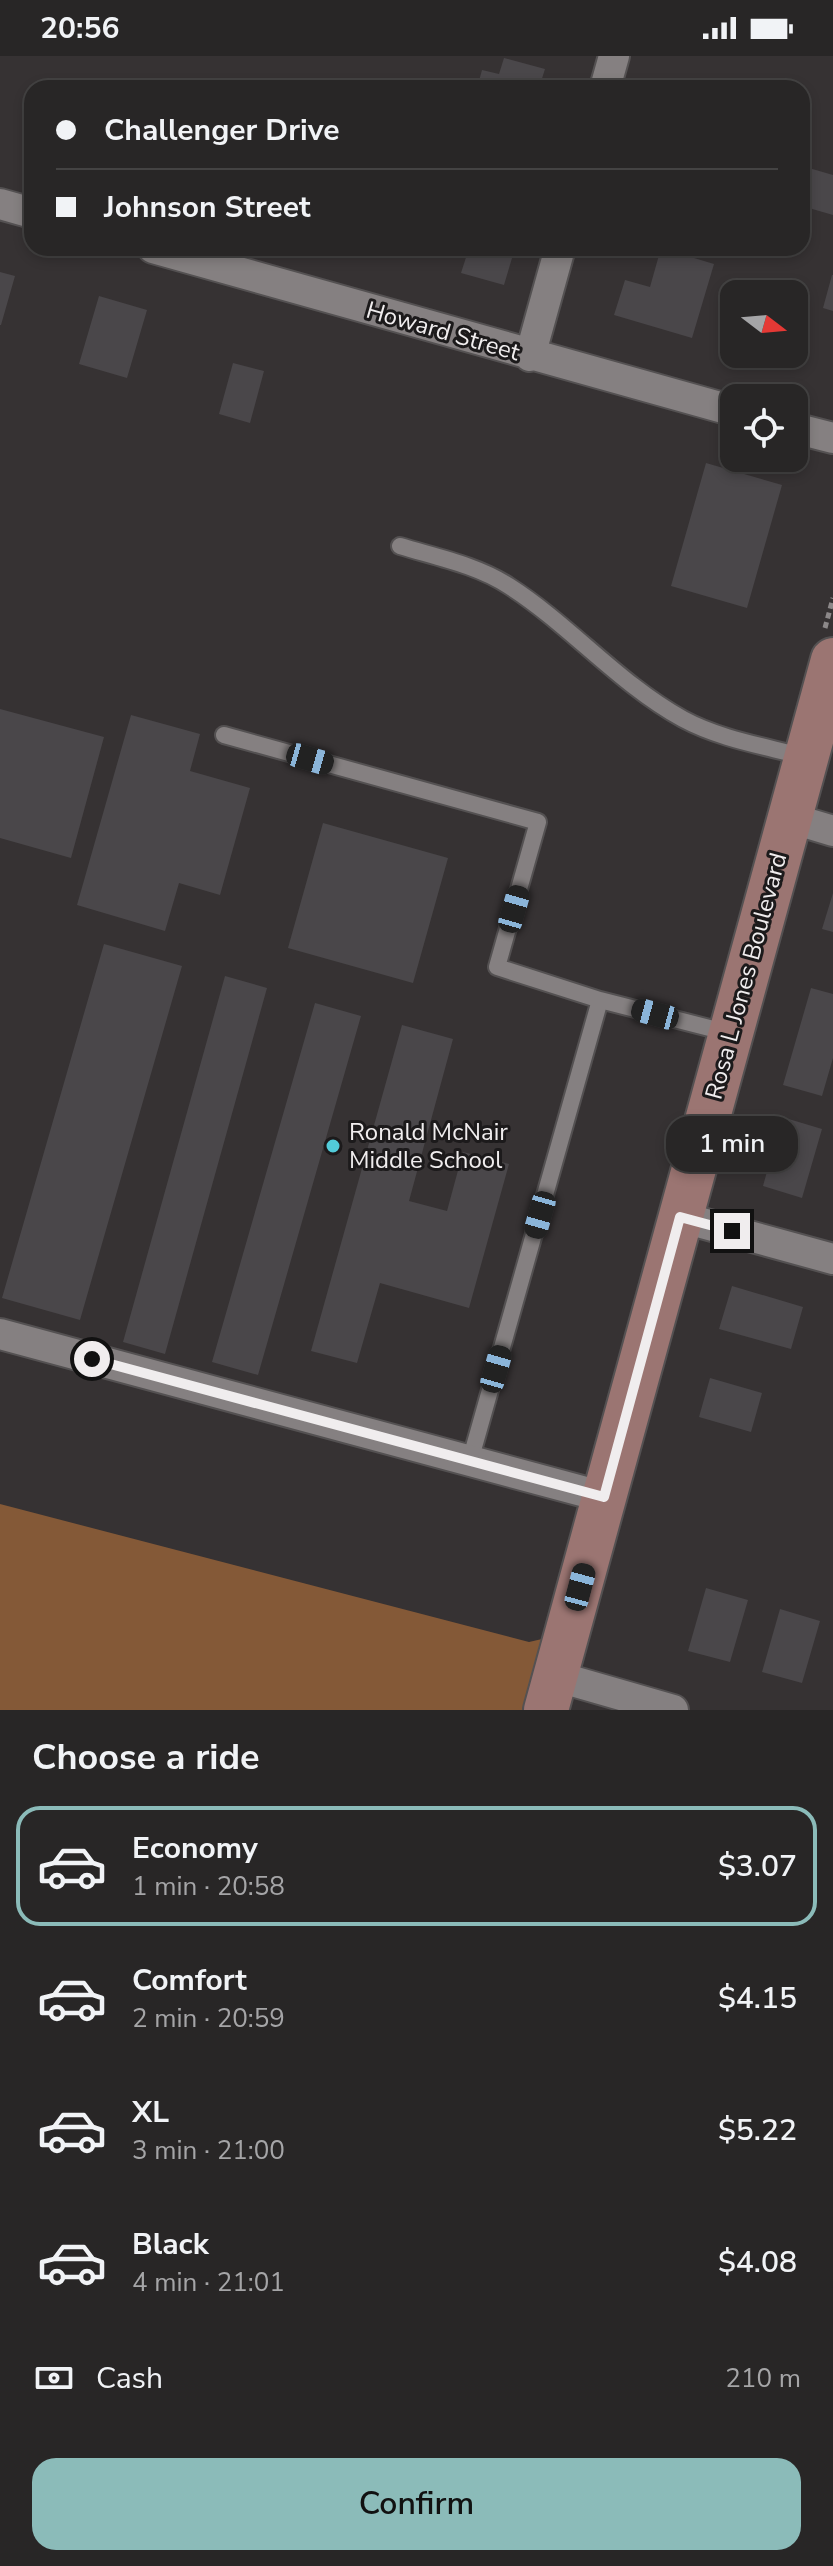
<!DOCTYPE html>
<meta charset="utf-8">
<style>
:root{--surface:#282626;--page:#343232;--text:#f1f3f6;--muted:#a5a5a7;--line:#444343;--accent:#8bbbb9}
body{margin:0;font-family:"Nunito Sans",sans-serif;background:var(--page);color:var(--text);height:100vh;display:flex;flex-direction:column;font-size:30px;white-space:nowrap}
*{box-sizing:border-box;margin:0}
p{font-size:26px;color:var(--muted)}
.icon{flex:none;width:44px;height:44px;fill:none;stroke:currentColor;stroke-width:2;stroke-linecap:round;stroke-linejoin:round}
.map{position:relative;height:1654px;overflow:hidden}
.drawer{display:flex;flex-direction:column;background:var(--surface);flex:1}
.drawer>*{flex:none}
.top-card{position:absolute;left:24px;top:24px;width:786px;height:176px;border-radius:24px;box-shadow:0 4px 12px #0003,0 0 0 2px var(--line);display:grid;align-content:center;height:176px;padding:0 32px;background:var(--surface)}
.needle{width:52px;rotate:106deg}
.controls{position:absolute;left:720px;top:224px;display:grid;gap:16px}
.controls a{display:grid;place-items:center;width:88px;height:88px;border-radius:16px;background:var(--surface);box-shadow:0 4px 12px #0003,0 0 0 2px var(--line);font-size:40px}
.end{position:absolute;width:36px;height:36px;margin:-18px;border:10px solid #f0edee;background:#111;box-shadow:0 0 0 4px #111}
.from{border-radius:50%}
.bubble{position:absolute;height:56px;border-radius:24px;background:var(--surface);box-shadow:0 4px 12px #0003,0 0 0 2px var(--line);font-size:26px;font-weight:600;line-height:56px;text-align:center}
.car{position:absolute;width:24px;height:48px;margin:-24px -12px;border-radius:10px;box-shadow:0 0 6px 2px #0007;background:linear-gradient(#222 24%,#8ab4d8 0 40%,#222 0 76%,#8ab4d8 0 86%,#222 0)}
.top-card b{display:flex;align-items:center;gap:28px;height:76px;font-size:30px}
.top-card b+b{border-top:2px solid var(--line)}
.top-card i{width:20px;height:20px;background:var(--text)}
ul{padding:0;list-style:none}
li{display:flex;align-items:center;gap:24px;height:120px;margin:0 16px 12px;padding:0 16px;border:4px solid transparent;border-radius:24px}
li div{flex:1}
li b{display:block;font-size:30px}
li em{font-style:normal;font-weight:600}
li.on{border-color:var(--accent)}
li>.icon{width:72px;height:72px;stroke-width:1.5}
h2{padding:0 32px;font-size:36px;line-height:96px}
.pay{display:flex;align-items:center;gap:20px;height:88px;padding:0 32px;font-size:30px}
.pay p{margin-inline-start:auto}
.primary-button{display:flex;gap:16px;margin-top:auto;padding:16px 32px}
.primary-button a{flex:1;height:92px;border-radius:24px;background:var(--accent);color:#111;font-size:32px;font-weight:600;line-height:92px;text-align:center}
.status{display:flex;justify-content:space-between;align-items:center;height:56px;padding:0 40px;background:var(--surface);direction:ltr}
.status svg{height:22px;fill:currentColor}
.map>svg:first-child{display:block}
.forest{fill:#845937}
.building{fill:#4a474a}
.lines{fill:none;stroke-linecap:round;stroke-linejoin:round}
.lane-casing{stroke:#545152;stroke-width:20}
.street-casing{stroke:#545152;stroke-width:34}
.secondary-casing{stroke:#545152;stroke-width:48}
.path{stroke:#8c8889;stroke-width:5;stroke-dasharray:6 4;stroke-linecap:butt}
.lane{stroke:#858081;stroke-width:16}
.street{stroke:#858081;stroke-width:30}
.secondary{stroke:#9b7572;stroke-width:44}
.route{stroke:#f0edee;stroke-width:10}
.poi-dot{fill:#52cbd9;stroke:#1c1a1b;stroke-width:3}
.labels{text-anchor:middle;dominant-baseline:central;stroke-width:6;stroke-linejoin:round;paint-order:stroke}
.street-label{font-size:24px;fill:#f0edee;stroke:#1c1a1b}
.poi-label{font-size:24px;fill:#f0edee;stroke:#1c1a1b;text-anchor:start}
</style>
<div class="status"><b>20:56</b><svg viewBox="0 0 49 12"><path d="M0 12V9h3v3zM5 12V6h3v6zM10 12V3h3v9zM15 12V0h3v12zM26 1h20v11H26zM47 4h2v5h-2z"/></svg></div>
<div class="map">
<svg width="833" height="1654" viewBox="0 0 833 1654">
<rect width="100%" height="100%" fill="#363233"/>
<path class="forest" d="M0 1448 529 1586 542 1583 522 1654H0Z"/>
<path class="building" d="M504 2 545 13 539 32H477L482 14 499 18Z
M802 110 833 119V159L802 150Z
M469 192H515L504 229 461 217Z
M661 192 714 208 692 282 614 259 625 224 650 231Z
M0 216 15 220 1 269H0Z
M832 219H833V255L823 252Z
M99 240 147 254 127 322 79 308Z
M743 298H773L770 307Z
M233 307 264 315 250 367 219 358Z
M706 407 782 429 747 552 671 530Z
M0 653 104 681 71 802 0 782Z
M131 659 200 678 190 715 250 732 220 839 179 827 165 875 77 849Z
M323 767 448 802 413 927 288 892Z
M833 837V876L822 873Z
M104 888 182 910 80 1264 2 1242Z
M225 920 267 932 165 1298 123 1286Z
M811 932 833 938V1002L822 1040 783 1029Z
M315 947 361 960 258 1319 212 1306Z
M402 969 453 983 409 1145 447 1155 463 1096 509 1108 469 1252 380 1227 357 1307 311 1295Z
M782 1061 822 1073 802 1142 763 1130Z
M732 1230 803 1251 791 1293 719 1273Z
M710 1322 762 1337 751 1376 699 1361Z
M706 1532 748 1544 730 1606 688 1595Z
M780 1553 820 1565 802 1627 762 1616Z"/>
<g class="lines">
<defs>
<path id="lane" d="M400 490C436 501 477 509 509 530 570 569 619 628 683 663 720 683 764 690 805 701
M224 679 538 766 497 911 600 944
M470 1405 600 944 729 977"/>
<path id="street" d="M605 32 614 0
M0 148 32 157
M153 192 734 355
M530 300 560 192
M794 372 833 382
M790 762 833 775
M680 1161 833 1203
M0 1278 604 1441
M555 1620 673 1654"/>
<path id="secondary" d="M546 1654 833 604"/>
</defs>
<use href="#lane" class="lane-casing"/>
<use href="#street" class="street-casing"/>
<use href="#secondary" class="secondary-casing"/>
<path class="path" d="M825 572 833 542"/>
<use href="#lane" class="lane"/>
<use href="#street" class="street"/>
<use href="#secondary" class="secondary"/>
</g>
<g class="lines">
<path class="route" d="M92 1303 604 1441 680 1161 732 1175"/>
</g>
<circle class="poi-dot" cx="333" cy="1090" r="8"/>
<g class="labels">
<g class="street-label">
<text transform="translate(443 275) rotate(16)">Howard Street</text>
<text transform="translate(746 920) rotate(-75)">Rosa L Jones Boulevard</text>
</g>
<g class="poi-label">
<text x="349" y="1076">Ronald McNair<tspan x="349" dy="28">Middle School</tspan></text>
</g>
</g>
</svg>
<div class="controls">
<a><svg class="needle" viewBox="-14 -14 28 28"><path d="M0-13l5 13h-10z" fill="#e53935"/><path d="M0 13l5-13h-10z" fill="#a5a5a7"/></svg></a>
<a><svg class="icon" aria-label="locate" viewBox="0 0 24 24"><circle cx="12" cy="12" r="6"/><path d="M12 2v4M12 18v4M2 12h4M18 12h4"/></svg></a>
</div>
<i class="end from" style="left:92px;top:1303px"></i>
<i class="end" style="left:732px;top:1175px"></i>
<div class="bubble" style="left:666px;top:1060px;width:132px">1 min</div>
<i class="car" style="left:310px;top:703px;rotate:106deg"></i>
<i class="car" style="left:514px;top:853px;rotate:16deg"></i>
<i class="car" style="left:655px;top:958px;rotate:285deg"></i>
<i class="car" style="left:540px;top:1159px;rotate:196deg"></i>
<i class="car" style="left:496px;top:1313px;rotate:16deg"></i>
<i class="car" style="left:580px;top:1531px;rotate:15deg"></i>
<div class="top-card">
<b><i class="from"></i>Challenger Drive</b>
<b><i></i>Johnson Street</b>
</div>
</div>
<section class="drawer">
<h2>Choose a ride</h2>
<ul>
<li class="on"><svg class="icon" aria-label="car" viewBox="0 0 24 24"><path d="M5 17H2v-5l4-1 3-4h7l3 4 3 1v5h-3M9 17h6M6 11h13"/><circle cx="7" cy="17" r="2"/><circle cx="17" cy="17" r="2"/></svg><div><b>Economy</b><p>1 min · 20:58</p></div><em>$3.07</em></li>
<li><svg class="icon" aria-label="car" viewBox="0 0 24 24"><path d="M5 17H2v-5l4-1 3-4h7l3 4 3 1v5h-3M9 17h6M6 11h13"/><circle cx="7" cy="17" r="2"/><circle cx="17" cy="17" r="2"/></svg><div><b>Comfort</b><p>2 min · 20:59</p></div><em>$4.15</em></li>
<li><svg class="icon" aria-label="car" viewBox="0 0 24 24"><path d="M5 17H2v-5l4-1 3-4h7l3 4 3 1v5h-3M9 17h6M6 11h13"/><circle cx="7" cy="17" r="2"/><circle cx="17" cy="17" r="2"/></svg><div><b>XL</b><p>3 min · 21:00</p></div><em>$5.22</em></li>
<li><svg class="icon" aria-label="car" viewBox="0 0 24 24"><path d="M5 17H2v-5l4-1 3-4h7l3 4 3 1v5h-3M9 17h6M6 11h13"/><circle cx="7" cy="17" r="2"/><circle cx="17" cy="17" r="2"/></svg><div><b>Black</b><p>4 min · 21:01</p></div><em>$4.08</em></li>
</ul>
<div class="pay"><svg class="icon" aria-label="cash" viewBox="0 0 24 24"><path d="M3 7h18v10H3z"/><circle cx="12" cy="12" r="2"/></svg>Cash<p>210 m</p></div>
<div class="primary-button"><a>Confirm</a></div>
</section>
